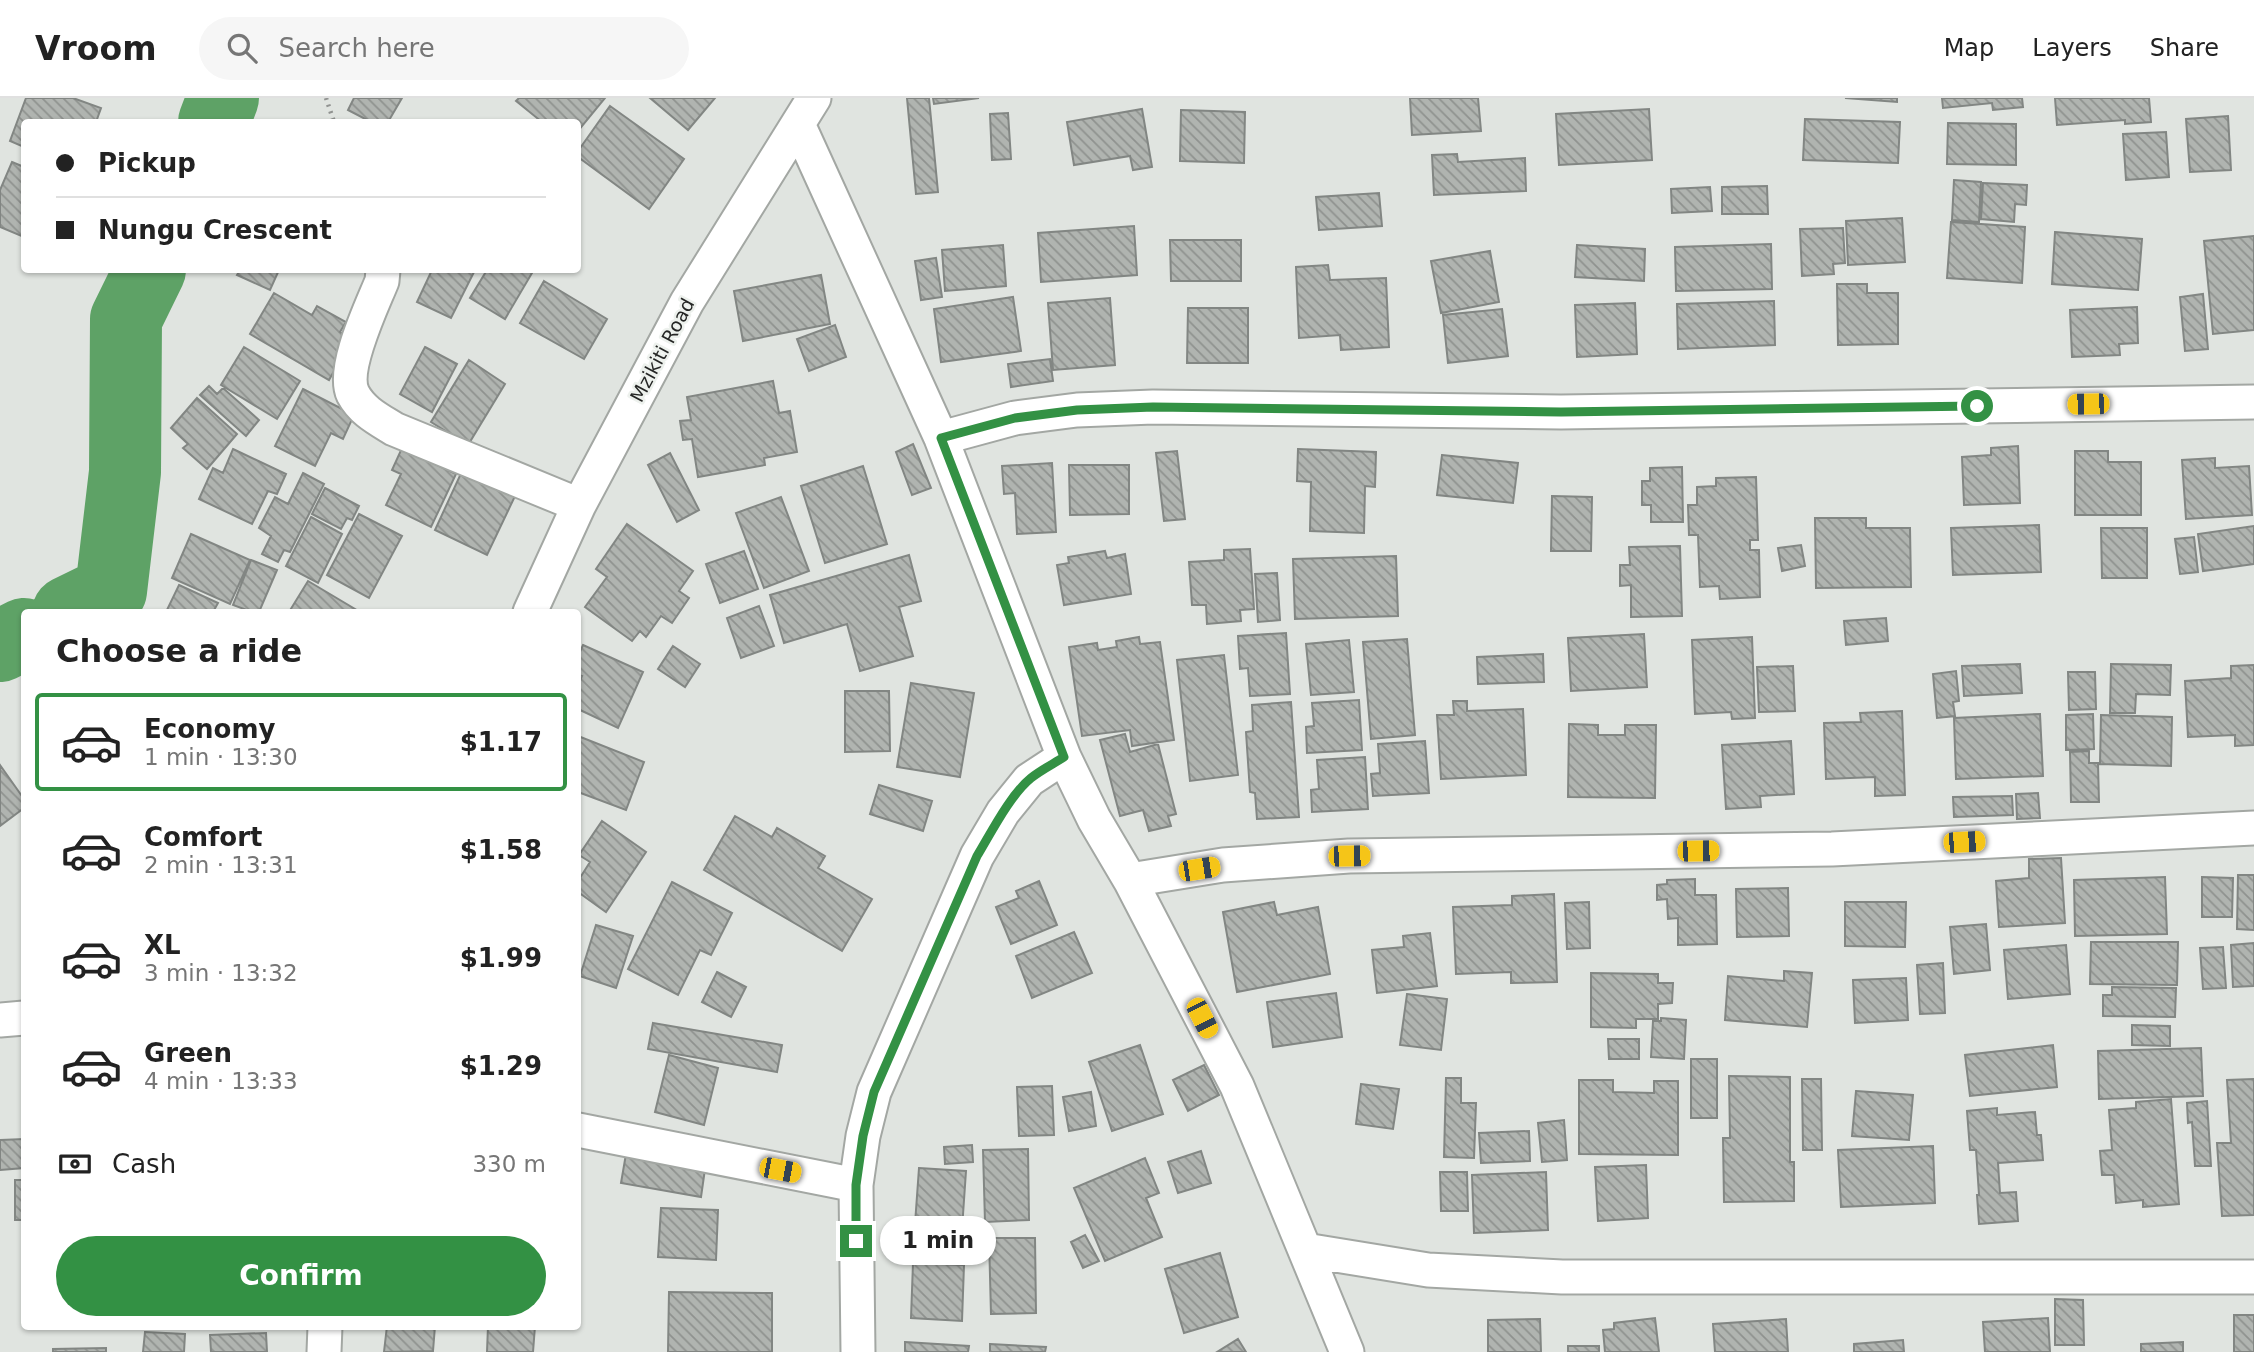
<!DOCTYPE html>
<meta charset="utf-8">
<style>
:root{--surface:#fff;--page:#f6f6f6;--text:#222;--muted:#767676;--line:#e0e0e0;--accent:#339144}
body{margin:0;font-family:"DejaVu Sans",sans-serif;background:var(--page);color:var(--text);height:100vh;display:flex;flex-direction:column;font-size:26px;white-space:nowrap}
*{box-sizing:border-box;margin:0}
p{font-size:23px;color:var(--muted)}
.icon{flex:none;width:38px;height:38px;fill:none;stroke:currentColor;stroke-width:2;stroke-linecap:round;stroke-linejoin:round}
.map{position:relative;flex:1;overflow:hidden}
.side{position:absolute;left:21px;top:511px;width:560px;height:721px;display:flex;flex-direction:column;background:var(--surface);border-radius:7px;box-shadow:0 2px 5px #0004}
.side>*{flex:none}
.hud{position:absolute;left:21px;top:21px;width:560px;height:154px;border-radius:7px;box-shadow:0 2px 5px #0004;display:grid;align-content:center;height:154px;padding:0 35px;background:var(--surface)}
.end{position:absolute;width:32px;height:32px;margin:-16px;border:9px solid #339144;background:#fff;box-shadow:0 0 0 4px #fff}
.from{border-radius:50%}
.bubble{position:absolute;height:49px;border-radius:24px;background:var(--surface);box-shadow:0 2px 5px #0004;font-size:23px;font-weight:700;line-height:49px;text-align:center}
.car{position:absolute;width:21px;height:42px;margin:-21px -10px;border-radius:9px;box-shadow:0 0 5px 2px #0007;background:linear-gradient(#f5c518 24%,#345 0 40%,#f5c518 0 76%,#345 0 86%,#f5c518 0)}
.hud b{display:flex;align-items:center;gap:24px;height:66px;font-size:26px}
.hud b+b{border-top:2px solid var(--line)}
.hud i{width:18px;height:18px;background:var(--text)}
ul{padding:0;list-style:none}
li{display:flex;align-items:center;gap:21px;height:98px;margin:0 14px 10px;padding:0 21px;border:4px solid transparent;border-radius:7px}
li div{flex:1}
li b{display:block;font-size:26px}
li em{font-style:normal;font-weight:700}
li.on{border-color:var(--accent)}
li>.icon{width:63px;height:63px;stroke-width:1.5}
h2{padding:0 35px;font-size:32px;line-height:84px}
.pay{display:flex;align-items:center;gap:18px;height:77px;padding:0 35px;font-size:26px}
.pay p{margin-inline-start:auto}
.cta{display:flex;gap:14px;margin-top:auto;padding:14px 35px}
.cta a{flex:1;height:80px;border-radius:42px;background:var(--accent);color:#fff;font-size:28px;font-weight:700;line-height:80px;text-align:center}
header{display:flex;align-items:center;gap:42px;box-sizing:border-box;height:98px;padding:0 35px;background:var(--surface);border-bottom:2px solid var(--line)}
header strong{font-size:33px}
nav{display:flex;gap:38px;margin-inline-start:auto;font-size:24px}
.search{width:490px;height:63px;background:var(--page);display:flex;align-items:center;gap:18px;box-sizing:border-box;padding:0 24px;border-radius:38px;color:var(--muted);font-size:26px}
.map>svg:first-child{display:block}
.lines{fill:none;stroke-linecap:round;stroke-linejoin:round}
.river{stroke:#5ea266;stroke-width:72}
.building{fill:url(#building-back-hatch);stroke:#828683;stroke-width:2}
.minor-casing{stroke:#a3a7a3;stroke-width:37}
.path{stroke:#919391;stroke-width:4.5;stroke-dasharray:2 5;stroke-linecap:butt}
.minor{stroke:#fff;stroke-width:33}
.route{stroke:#339144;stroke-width:9}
.labels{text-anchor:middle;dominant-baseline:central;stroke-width:5;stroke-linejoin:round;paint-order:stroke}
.street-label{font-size:19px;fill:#252625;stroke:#edf1ed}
</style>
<header>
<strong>Vroom</strong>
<div class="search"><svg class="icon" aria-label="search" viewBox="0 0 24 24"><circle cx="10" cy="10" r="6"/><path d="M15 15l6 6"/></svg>Search here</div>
<nav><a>Map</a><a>Layers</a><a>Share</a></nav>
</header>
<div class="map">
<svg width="2254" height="1254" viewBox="0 0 2254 1254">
<defs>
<pattern id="building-back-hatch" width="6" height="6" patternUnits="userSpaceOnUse" patternTransform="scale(1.75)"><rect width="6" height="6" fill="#b0b4b0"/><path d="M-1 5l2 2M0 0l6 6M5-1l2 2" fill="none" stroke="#8f928f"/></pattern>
</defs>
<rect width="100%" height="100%" fill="#e0e4e0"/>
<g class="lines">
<path class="river" d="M214 24 223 0
M68 514 111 493 125 374 126 221 150 172
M0 548 24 536"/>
</g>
<path class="building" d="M26 0H73L101 10 96 24H24V49L10 43Z
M354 0H402L388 24H371L348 12Z
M519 0H605L578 33V24H542L516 3Z
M650 0H715L688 32Z
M907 0H929L938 94 916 96Z
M933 0H979L934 6Z
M1410 0H1478L1481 33 1412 37Z
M1845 0H1897V4Z
M1942 0H2022L2023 9 1993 12 1992 5 1943 10Z
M2055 0H2149L2151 24 2125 26V22L2057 27Z
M610 8 684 61 649 111 578 59V53Z
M1142 11 1152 69 1133 72 1130 58 1074 67 1067 24Z
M1649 11 1652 62 1559 67 1556 16Z
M1181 12 1245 14 1244 65 1180 63Z
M1008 15 1011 61 992 62 990 16Z
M2228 18 2231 72 2190 74 2186 21Z
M1805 21 1900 24 1898 65 1803 62Z
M1948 25 2016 26V67L1947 66Z
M2166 34 2169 79 2126 82 2123 36Z
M1457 56 1458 64 1525 60 1526 93 1434 97 1432 57Z
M12 64 24 69V139L0 129V92Z
M1954 82 1981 84 1979 124 1952 122Z
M1983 85 2027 87 2026 107 2015 106 2014 124 1981 121Z
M1767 88 1768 116H1722V89Z
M1710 89 1712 113 1672 115 1671 91Z
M1379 95 1382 128 1319 132 1316 99Z
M1902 120 1905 164 1848 167 1846 123Z
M1951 124 2025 129 2022 185 1947 180Z
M1134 128 1137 177 1041 184 1038 135Z
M1843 130 1845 165 1833 166 1834 176 1802 178 1800 131Z
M2055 134 2142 141 2138 192 2052 186Z
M2254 138V232L2213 236 2204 143Z
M1170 142H1241V183H1171Z
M1771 146 1772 191 1676 193 1675 149Z
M1003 147 1006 188 945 193 942 152Z
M1577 147 1645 151 1644 183 1575 179Z
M1490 153 1499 204 1441 215 1431 163Z
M936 160 942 199 921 202 915 163Z
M1328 167 1330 182 1386 180 1389 249 1341 252 1340 237 1299 240 1296 169Z
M240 172H279L270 192 237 177Z
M432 172H475L451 220 417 204Z
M487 172H525L532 175 505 221 470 200Z
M821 177 830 226 743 243 734 193Z
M544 183 607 221 584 261 520 225Z
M1837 186H1867V195H1898V246L1838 247Z
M274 195 312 217 317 208 346 224 340 234 352 241 329 282 250 236Z
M2203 196 2208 251 2185 253 2180 199Z
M1013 199 1021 253 941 264 934 211Z
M1110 200 1115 267 1053 272 1048 205Z
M1774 203 1775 247 1678 251 1677 206Z
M1635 205 1637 256 1577 259 1575 207Z
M2137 209 2138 245 2119 246 2120 257 2072 259 2070 212Z
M1188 210H1248V265H1187Z
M1502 211 1508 258 1448 265 1443 217Z
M835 227 846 259 809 273 797 241Z
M244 249 300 283 277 321 221 287Z
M425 249 457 266 432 314 400 296Z
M1050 261 1053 283 1011 289 1008 266Z
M469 262 505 286 468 347 431 324Z
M773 283 779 315 790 313 797 354 764 360 765 367 698 379 692 341 683 342 680 323 691 322 687 299Z
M209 288 217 296 223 290 259 322 246 338 200 297Z
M303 291 354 317 343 341 331 335 315 368 275 348Z
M197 300 237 336 207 371 183 350 188 346 171 330Z
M913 346 931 390 912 397 896 354Z
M2018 348 2020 405 1964 407 1962 359 1991 357V350Z
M402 350 456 376 431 429 386 407 401 376 392 372Z
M233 351 286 376 277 396 268 393 252 426 199 401 213 370 223 375Z
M1298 351 1376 354 1375 389 1365 388 1364 435 1310 433 1311 384 1297 383Z
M1177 353 1185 421 1164 423 1156 355Z
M2075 353H2108V364H2141V417H2075Z
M670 355 699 412 677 424 648 367Z
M1442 357 1518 365 1513 405 1437 397Z
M2215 360V370L2249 368 2252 417 2186 421 2182 362Z
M1052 365 1056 434 1017 436 1015 395 1004 396 1002 368Z
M1069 367H1129V416L1070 417Z
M863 368 887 446 825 465 801 388Z
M1682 369 1683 424H1651V407H1642V383H1650V370Z
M463 371 516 396 487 457 435 432Z
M303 375 324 386 290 454 284 452 278 464 262 456 271 438 259 430 275 399 288 406Z
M1756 379 1758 442H1750V452H1759L1760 499 1720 501 1719 488 1700 489 1698 437H1689L1688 407H1697V389L1716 388V380Z
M325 390 359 408 352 422 347 420 341 431 312 416Z
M1552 398 1592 399 1591 453H1551Z
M781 399 809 473 764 490 736 415Z
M359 416 402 438 369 500 327 477Z
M311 419 342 436 318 485 286 468Z
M1815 420H1866V430H1910L1911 489 1816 490Z
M627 426 693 473 679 493 689 500 672 525 661 518 646 539 640 533 632 543 585 509 607 479 596 471Z
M2039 427 2041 474 1953 477 1951 430Z
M2254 428V466L2203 473 2198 436Z
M2101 430H2147V480H2102Z
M191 436 250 462 230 506 172 480Z
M2194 439 2198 474 2180 476 2175 441Z
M1801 447 1805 468 1782 473 1778 450Z
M1680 448 1682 518 1631 519V487L1620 488V467H1630L1629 449Z
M1250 451 1254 511 1240 512 1241 523 1207 526 1206 507H1192L1189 464 1224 462V452Z
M744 453 758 491 720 505 706 466Z
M1105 453 1107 460 1125 456 1131 496 1064 507 1057 467 1069 465 1068 459Z
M909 457 921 503 899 509 913 558 860 573 847 526 784 545 770 497Z
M1396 458 1398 518 1295 521 1293 461Z
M251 462 277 472 259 514H252L233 507Z
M1277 475 1280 522 1258 524 1255 476Z
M308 483 360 514H289Z
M179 487 218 505 213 514H166Z
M759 508 774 548 741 560 727 520Z
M1886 520 1888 543 1846 547 1844 523Z
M1286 535 1290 596 1250 598 1248 570 1240 571 1238 538Z
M1644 536 1647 589 1571 593 1568 540Z
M1139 539 1140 546 1160 544 1174 642 1132 648 1130 632 1082 638 1069 549 1097 545 1098 552 1117 549 1116 543Z
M1752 539 1755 620 1732 621 1731 614 1695 616 1692 542Z
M1407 541 1415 637 1371 641 1363 544Z
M1349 542 1354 594 1311 597 1306 546Z
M583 547 643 574 618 630 578 611V588L582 578 578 577V558Z
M673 548 700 566 685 589 658 571Z
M1543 556 1544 584 1478 586 1477 559Z
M1224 557 1238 677 1190 683 1177 562Z
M2020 566 2022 595 1964 598 1962 568Z
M2111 566 2171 567 2170 597 2136 596 2135 615H2110Z
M2254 567V647L2235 648V637L2188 639 2185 583 2231 580V568Z
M1793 568 1795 613 1759 614 1757 569Z
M1956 573 1959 603 1953 604 1955 618 1937 620 1933 576Z
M2068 574H2095L2096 611 2069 612Z
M911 585 974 595 960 679 897 669Z
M845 593H889L890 653 845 654Z
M1359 602 1362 652 1307 655 1306 629 1314 628 1312 605Z
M1453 603H1467V613L1523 611 1526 677 1441 681 1437 617H1454Z
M1291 604 1299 719 1257 721 1255 695 1250 694 1246 634 1253 633 1252 607Z
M1902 613 1905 697 1875 698V679L1826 681 1824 625 1861 624 1860 615Z
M2040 616 2043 678 1956 681 1954 620Z
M2093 616 2094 651 2066 652V617Z
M2101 617 2172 619 2171 668 2100 666Z
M1569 626 1598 627V637H1625V627H1656L1655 700 1568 699Z
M1125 636 1130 654 1158 646 1176 716 1168 718 1171 728 1149 733 1143 712 1120 718 1100 642Z
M578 638 644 664 626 712 578 694Z
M1425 643 1429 695 1373 698 1371 676 1380 675 1378 646Z
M1791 643 1794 696 1760 698 1761 709 1726 711 1722 647Z
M2089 653V665H2098L2099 704H2071L2070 654Z
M1365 659 1368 711 1312 714 1311 692 1319 691 1317 662Z
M0 667 24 701V710L0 728Z
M879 687 932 703 923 733 870 716Z
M2038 695 2040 720 2017 721 2016 696Z
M2012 698 2013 717 1954 719 1953 699Z
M735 718 772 739 777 730 825 758 818 770 872 801 842 853 704 772Z
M602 723 646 754 606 814 578 794V783L590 764 579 757Z
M2061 760 2065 825 1999 829 1996 783 2029 780V761Z
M2238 777H2254V832L2237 831Z
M2165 779 2167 836 2075 838 2074 782Z
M2202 779 2233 780 2232 819H2202Z
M1695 781V797H1716L1717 846 1678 847V820L1668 821 1667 801 1657 802V787L1667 786V782Z
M1039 783 1057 827 1011 846 996 809 1019 800 1016 793Z
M672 784 732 815 711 857 700 852 678 897 628 871Z
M1788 790 1789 838 1737 839 1736 791Z
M1554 796 1557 884 1511 885V874L1456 876 1453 809 1512 807V798Z
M1274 804 1277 817 1318 809 1330 876 1237 894 1223 814Z
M1589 804 1590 850 1567 851 1565 805Z
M1845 804H1906L1905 849 1845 848Z
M1986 826 1990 872 1954 876 1950 829Z
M596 827 633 838 616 890 580 878Z
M1074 834 1092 875 1032 900 1016 858Z
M1430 835 1437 888 1377 895 1372 852 1404 849 1403 838Z
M2091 844H2178L2177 887 2090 886Z
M2254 845V888L2233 889 2231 847Z
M2066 847 2070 896 2008 901 2004 852Z
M2223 849 2226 890 2203 891 2200 850Z
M1943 865 1945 915 1920 916 1917 867Z
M1784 873 1812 875 1807 929 1725 922 1728 878 1784 883Z
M717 874 746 889 731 919 702 904Z
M1591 875 1658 876V885H1673L1672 905 1658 906V921H1636V930L1591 929Z
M1906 880 1908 922 1855 925 1853 882Z
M2112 889 2176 890 2175 919 2103 918V897H2112Z
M1336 895 1342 939 1273 949 1267 904Z
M1407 896 1447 901 1441 952 1400 947Z
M1661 920 1686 922 1684 961 1651 959 1653 923H1661Z
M653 925 782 947 777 974 648 951Z
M2132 927 2170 928V948L2132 947Z
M1608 941H1639V961H1609Z
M1140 947 1163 1016 1112 1033 1089 964Z
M2053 947 2057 989 1970 998 1965 957Z
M2201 950 2203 998 2099 1001 2098 953Z
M669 957 718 970 704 1027 655 1014Z
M1691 961H1717V1020H1691Z
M1204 967 1219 997 1188 1013 1173 982Z
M1729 978 1790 979V1064H1794V1103L1724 1104 1723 1040H1730Z
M1446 980H1461V1005H1476L1474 1060 1444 1059Z
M1802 981H1821L1822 1052H1803Z
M2254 981V1117L2222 1118 2217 1045H2231L2227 982Z
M1579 982H1613V994L1654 995V983H1678V1057L1579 1056Z
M1361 986 1399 991 1393 1031 1356 1026Z
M1052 988 1054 1037 1019 1038 1017 989Z
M1856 993 1913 997 1909 1042 1852 1038Z
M1091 994 1096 1028 1069 1033 1063 999Z
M2171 1001 2179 1106 2143 1109V1102L2116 1105 2114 1077H2102L2100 1053 2112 1052 2109 1012 2136 1010V1004Z
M2207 1003 2211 1068H2195L2192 1024 2188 1025 2187 1005Z
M1997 1010V1017L2035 1014 2037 1037H2041L2043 1062 1998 1065 2000 1095 2016 1094 2018 1123 1979 1126 1977 1097H1979L1976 1052H1970L1967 1013Z
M1564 1022 1567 1062 1542 1064 1538 1025Z
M1529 1033 1530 1063 1481 1065 1479 1035Z
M24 1041V1070L0 1072V1042Z
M972 1047 973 1064 945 1066 944 1049Z
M1933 1048 1935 1105 1841 1109 1838 1052Z
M1028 1051 1029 1122 985 1124 983 1052Z
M1201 1053 1211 1085 1178 1095 1168 1064Z
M626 1056 705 1071 701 1099 621 1085Z
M1145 1060 1159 1095 1146 1100 1162 1139 1105 1163 1074 1090Z
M1646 1067 1648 1120 1598 1123 1595 1069Z
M919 1070 966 1073 962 1131 915 1126Z
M1440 1074H1467L1468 1113H1441Z
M1546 1074 1548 1132 1474 1135 1472 1077Z
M15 1082H24V1122H15Z
M661 1110 718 1112 716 1162 658 1159Z
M980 1132 982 1152 953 1156 950 1136Z
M1085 1137 1099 1163 1083 1170 1071 1144Z
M989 1140H1035L1036 1215 991 1216Z
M1220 1155 1238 1219 1184 1235 1165 1171Z
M913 1165 964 1167 962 1223 911 1220Z
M669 1194 772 1195V1254H668Z
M2055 1201 2083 1202 2084 1247H2055Z
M2234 1217H2254V1254H2234Z
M1655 1220 1659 1254H1605L1603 1232 1614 1231V1225Z
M2048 1220 2050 1254H1985L1983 1224Z
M1540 1221 1541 1254H1488V1222Z
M1786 1221 1788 1254H1715L1713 1226Z
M387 1228H435L433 1253 384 1254Z
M488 1228H535L533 1254H487Z
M145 1234 185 1236 184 1254H143Z
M266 1235 267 1254H211L210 1237Z
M1238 1241 1246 1254H1217Z
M1903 1242 1904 1254H1854V1246Z
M905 1244 969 1248 968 1254H905Z
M2183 1244V1254H2141V1246Z
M990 1246 1046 1249 1045 1254H990Z
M1568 1248H1599V1254H1568Z
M106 1250V1254H53V1251Z"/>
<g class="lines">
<defs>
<path id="minor" d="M798 26 941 340 1064 659 1094 721 1130 782 1237 988 1347 1254
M383 172 382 183C372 208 341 271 353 296 362 313 378 321 394 331L579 407
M941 340 1015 320 1077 312 1153 309 1561 314 2254 304
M530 514 579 407 687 204 814 0
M1130 782 1223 767 1349 758 1832 751 2254 730
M0 922 24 920
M578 1032 856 1087
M1305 1152 1428 1172 1562 1179H2254
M324 1254 325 1228
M858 1254 856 1087 863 1038 874 994 977 758 1003 714 1029 682 1064 659"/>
</defs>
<use href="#minor" class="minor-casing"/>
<path class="path" d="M326 0 334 24"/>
<use href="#minor" class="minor"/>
</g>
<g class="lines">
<path class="route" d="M856 1143V1087L863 1038 874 994 977 758C991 735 1010 697 1031 680 1041 672 1053 666 1064 659L941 340 1015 320 1077 312 1153 309 1561 314 1977 308"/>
</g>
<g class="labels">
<g class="street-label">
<text transform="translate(662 252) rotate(-62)">Mzikiti Road</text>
</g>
</g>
</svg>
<i class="end from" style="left:1977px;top:308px"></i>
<i class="end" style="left:856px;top:1143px"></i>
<div class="bubble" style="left:880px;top:1118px;width:116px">1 min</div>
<i class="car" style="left:2088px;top:306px;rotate:269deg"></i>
<i class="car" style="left:1964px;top:744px;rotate:87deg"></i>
<i class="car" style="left:1698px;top:753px;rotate:89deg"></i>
<i class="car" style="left:1349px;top:758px;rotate:89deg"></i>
<i class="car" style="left:1199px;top:771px;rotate:81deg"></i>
<i class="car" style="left:1202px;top:920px;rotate:153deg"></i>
<i class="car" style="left:780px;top:1072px;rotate:101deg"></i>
<div class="hud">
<b><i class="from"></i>Pickup</b>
<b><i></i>Nungu Crescent</b>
</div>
<section class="side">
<h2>Choose a ride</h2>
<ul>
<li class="on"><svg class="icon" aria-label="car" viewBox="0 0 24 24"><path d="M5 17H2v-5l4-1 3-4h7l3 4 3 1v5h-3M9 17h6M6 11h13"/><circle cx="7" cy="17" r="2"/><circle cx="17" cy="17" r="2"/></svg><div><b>Economy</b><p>1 min · 13:30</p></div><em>$1.17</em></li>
<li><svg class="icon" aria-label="car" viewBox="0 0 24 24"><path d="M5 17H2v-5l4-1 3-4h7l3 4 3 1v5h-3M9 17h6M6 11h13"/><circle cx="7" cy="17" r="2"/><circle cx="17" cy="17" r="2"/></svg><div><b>Comfort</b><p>2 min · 13:31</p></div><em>$1.58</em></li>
<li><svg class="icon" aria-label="car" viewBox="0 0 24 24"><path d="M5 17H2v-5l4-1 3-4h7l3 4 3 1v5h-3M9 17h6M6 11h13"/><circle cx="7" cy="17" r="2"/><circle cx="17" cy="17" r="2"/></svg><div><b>XL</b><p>3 min · 13:32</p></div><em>$1.99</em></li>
<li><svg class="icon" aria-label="car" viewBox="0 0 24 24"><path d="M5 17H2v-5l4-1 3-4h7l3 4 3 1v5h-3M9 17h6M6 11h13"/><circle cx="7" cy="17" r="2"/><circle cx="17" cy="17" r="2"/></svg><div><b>Green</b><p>4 min · 13:33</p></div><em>$1.29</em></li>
</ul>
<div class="pay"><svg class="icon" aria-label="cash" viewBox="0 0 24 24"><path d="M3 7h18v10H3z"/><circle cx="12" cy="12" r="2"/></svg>Cash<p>330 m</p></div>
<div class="cta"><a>Confirm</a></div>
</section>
</div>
